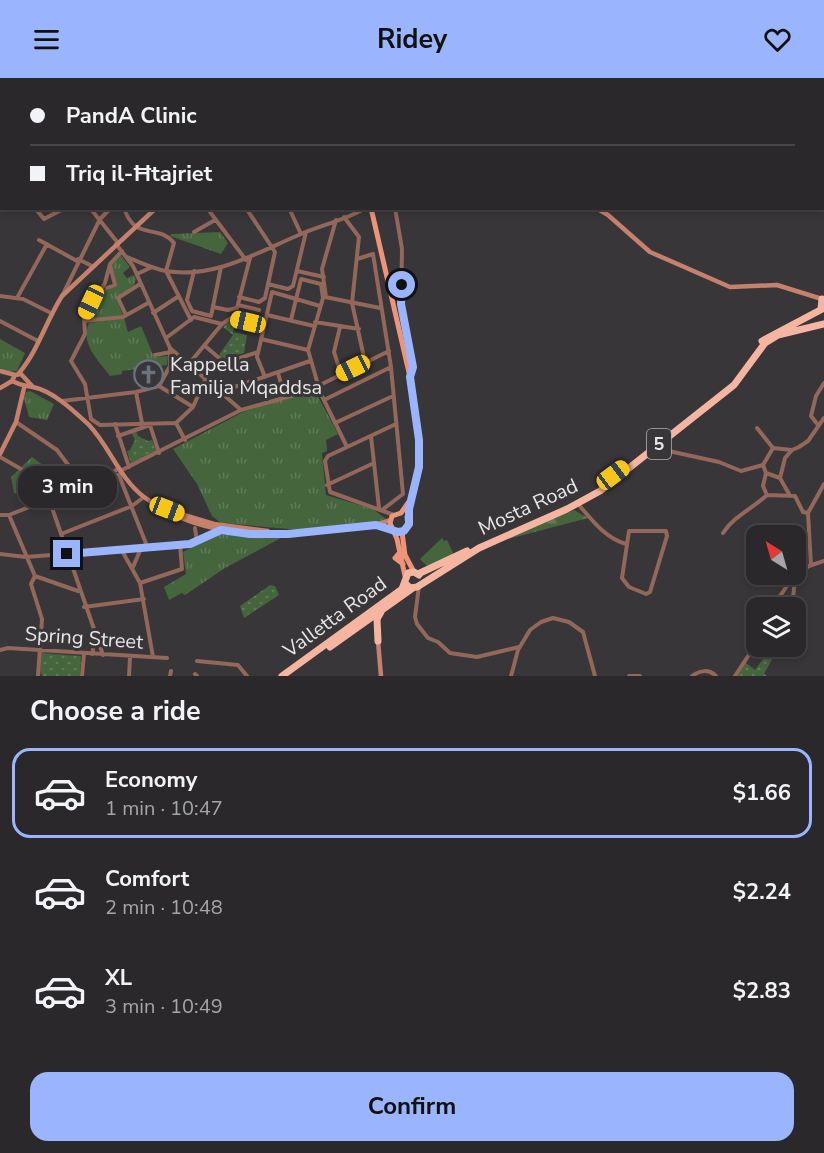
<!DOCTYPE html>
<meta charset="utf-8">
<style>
:root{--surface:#2a282a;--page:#323032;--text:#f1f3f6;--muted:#a5a6a8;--line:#464447;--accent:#9ab5fd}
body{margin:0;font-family:"Nunito Sans",sans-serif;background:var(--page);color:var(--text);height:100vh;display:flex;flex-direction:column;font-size:22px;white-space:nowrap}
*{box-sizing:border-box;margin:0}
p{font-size:20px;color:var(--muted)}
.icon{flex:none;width:33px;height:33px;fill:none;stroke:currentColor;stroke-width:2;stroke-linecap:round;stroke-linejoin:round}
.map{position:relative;height:598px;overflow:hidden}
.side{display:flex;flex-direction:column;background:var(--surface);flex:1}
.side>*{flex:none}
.guide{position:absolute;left:0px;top:0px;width:825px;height:132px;box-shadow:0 3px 9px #0003,0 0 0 2px var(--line);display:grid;align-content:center;height:132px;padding:0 30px;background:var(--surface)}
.needle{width:39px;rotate:323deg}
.tools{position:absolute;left:746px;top:447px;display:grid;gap:12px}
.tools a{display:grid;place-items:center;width:60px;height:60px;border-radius:12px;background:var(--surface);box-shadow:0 3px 9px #0003,0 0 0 2px var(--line);font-size:30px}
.end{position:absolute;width:27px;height:27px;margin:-14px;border:8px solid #9ab5fd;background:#111;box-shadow:0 0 0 3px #111}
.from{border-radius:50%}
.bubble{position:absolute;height:42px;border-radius:18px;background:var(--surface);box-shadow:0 3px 9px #0003,0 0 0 2px var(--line);font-size:20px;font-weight:700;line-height:42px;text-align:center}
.car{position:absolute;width:18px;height:36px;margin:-18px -9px;border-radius:8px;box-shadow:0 0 4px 2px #0007;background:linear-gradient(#f5c518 24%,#345 0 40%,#f5c518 0 76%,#345 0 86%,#f5c518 0)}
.guide b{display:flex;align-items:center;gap:21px;height:57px;font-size:22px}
.guide b+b{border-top:2px solid var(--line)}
.guide i{width:15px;height:15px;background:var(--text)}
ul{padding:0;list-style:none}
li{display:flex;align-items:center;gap:18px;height:90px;margin:0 12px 9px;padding:0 18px;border:3px solid transparent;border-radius:18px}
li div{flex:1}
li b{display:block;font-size:22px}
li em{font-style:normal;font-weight:700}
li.current{border-color:var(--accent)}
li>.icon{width:54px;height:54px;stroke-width:1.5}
h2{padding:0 30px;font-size:27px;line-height:72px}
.button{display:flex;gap:12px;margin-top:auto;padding:12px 30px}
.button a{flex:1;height:69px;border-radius:18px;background:var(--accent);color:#111;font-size:24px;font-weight:700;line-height:69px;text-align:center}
header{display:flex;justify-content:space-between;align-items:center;height:78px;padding:0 30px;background:var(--accent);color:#111;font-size:27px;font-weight:700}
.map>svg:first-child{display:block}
.grass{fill:url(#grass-tufts)}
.forest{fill:url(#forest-firs)}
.park{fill:url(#park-dots)}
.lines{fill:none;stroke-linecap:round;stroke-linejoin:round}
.street{stroke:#93675a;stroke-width:4}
.secondary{stroke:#c5816c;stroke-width:4.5}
.primary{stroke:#ec9579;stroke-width:5}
.highway{stroke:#f5b5a0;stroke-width:7}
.route{stroke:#9ab5fd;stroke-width:8}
.labels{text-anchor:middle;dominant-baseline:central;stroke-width:6;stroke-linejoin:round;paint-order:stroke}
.shield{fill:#383638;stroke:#b3b2b3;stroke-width:1.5}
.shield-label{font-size:18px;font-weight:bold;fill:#e8e7e8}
.poi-label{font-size:20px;fill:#e8e7e8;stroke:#383638;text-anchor:start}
.street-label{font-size:20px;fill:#e8e7e8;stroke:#383638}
</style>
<header><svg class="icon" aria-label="menu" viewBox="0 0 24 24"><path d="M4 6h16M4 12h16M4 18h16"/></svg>Ridey<svg class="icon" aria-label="heart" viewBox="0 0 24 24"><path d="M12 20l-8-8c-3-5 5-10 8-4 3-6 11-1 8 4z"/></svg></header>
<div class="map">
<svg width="824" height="598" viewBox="0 0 824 598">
<defs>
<pattern id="grass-tufts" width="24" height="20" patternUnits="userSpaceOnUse" patternTransform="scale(1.5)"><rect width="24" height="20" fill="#45653d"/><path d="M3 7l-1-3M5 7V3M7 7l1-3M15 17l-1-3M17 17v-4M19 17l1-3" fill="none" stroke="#607b59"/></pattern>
<pattern id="forest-firs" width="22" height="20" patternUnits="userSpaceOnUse" patternTransform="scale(1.5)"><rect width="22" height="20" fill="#45653d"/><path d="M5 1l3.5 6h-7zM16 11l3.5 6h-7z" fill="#607b59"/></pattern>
<pattern id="park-dots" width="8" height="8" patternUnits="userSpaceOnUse" patternTransform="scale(1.5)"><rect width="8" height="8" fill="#45653d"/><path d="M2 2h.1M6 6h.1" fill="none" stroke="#607b59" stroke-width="1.8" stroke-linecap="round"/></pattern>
</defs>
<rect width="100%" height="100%" fill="#383638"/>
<path class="grass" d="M220 154 228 165 221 176 170 158 171 156Z
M120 176 130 189 123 195 127 200 134 197 136 201 134 207 116 220 123 237 90 241 98 228 94 225 102 212 116 207 112 186Z
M124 240 128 254 141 248 154 279 168 278 167 287 122 293V296L110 298C98 282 80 266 89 245Z
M0 261 25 275 17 293 8 294 0 290Z
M314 311 338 356 326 362 327 373 322 375 326 417 373 431 386 441 380 444 300 452 221 445 212 438 197 406 173 371 243 334Z
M30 313 54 326 47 342 29 339 24 320 26 314Z
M32 379 59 399 44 412 35 402 16 416 14 415 11 399Z
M217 456 281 460 225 490 185 517 182 515 169 522 164 509 186 496 183 474Z
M442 460 444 463 447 462 454 477 429 490 420 481Z"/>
<path class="forest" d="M574 432 588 440 500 463 476 476 500 461Z"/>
<path class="park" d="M230 243H236L233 254 247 257 244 275 225 281 219 277 233 257 223 249Z
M136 353 138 358 148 363 152 362 157 375 131 387 127 373 130 372 135 362 131 354Z
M270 507 275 508 279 517 244 540 240 528Z
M772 572 776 574 764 596 767 598H737L746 585 755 592 769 573Z
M41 575 81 578 80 598H42L41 593 40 598Z"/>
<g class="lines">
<path class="street" d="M0 0 12 1
M39 0 41 2
M294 0 296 2
M307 0 310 2
M485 0V2
M514 0 515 2
M714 0H719
M79 2V0
M186 2 188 0
M384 2 385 0
M419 2 420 0
M824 23V22
M0 41H2
M0 110H2
M35 130 44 141 65 130
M90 130 118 165
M124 130C135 164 158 145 174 165L166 193 191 242
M207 130 246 182
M289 130 301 156
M395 130 402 171 401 226 413 289 410 298
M344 139 359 159 352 225 365 284
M194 154 215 142
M39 162 77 183
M116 166 133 188 170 270 241 332
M122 173 110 186 105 205 84 240 85 256 71 283 85 306 91 341 100 347 176 345 193 329 205 302
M127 179C139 184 153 191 166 193 215 201 258 174 301 156 316 149 354 139 365 130
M78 181 92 188
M357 181 373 176 391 289 403 416 382 432
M194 193 187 222 192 233 211 238 221 189
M297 193 324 199
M137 196 152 189
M268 206 288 211 293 208 306 154
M107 210 115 207 110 187
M0 218 23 221 51 235
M62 218 100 141 111 130
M239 219 259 224 265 220 275 174 246 130
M325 219 380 230
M326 219 322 191 336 142
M17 220 47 166
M238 227 259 232
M213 229 228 232 237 230 250 180
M153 235 179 218
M126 237 118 220 140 206
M267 237 314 248
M0 243 38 263
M84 243 123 239 148 225
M315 244 359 251
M340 249 334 274 341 296
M166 260 194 239 222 246
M261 261 308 272
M205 268 225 285 258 274
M155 277 171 274
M188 287 222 246 231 240 264 248
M278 295 285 319
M265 299 257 279 272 214 320 228
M320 307 389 273
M159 308 193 329
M318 310 347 369
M136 314 142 345
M220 314 310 283
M324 322 391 289
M62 323 136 314 159 308 170 288V270
M16 344 57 372 84 408
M176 345 185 362
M335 345 393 318
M115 346 129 389
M818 347 811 338 816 318 824 305
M757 350 773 370
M118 358 150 347 159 375
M371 358 379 430
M655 370 719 384 741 393 763 387
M0 379 21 391
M763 387 773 370 792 372 799 369 808 363 824 340
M763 387 766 395 763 408 767 417 795 418 803 434 808 435
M120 393 241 332 319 310 308 272 323 220 321 206 301 201 291 242
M766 395 780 400 789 416
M107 399 123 396
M120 400 147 468
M780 400 785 380 792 372
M33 404 49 421 103 577
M327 407 374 385
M578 426C592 442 605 460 626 466
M0 437H9L106 399 119 390
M9 437 35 498 31 506 42 541 38 598
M394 437 330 414 325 383 328 378 396 346
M195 450 197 464
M629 453H666L667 458 650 514 646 516 629 509 622 500Z
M723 455C733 439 753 430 767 417
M61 456 132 428 144 419
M121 471 140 505 153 579
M0 476 26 479 190 466 221 452
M811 487 808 435 824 406
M133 489 142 468
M35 498 78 513
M140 505 182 491 180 467
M419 508 415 539 417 546 428 560 438 564 450 575 477 579 519 569
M763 520 769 530
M84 529 144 521
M772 530 791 502 809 488 824 483
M792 530 795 501
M0 572 8 570 167 580
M92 576 95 562
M197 583 238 587 247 598
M195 596 197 598
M82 598 84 576
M129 598 130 579
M170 598 171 593
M511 598 518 572 530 552 541 544 553 540 569 544 583 554 595 598
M629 598H640
M692 598C700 592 709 591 716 598
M735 598 756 566"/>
<path class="secondary" d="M412 0 414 2
M299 2 301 0
M596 130 608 137 650 174 730 209 777 207 822 221
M0 293 15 297
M19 295C38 273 46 243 62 218L156 130
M12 303C22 308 23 307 33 309 53 313 74 333 89 347 110 369 119 400 144 419 200 461 271 459 336 452 354 450 373 449 390 442
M12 303 15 297 21 296 33 309
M0 310 12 303
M0 376 16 344 24 310
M174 434 214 446 268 453
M378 563 381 598"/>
<path class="primary" d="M341 0 342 2
M371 130 410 299 419 362V389L408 440
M399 454 408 449 407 439
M402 454 405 477 414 494
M400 474 395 480 403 486
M405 498 397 461 390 445 392 438 401 435 408 425"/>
<path class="highway" d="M821 231 822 221 824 222
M762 263 824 230
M418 496 467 473
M405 505 410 510 417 509 479 470 567 431 600 413 734 307 765 265 778 257 824 246
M378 563 377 541 381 534
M330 569 413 510
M282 598 402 511 408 495 414 494 419 497"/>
</g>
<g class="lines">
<path class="route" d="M67 476 190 466 221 452 250 456H288L376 447 398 454 404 453 409 446V431L419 389V362L410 299 413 289 401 226 402 207"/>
</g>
<defs>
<symbol id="church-ring" viewBox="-11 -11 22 22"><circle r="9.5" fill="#383638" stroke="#6b7280" stroke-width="1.5"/><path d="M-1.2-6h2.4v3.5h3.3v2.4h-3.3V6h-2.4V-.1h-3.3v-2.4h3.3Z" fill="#6b7280"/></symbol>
</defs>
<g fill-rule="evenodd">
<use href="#church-ring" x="132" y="280" width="33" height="33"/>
</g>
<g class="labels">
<rect class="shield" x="647" y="351" width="24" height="30" rx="4.5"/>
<g class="shield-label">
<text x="659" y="366">5</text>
</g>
<g class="poi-label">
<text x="170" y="286">Kappella<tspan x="170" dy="23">Familja Mqaddsa</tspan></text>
</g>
<g class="street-label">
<text transform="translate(528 429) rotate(-25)">Mosta Road</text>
<text transform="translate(335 539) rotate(-36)">Valletta Road</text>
<text transform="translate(84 560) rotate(4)">Spring Street</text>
</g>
</g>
</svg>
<div class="tools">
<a><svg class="needle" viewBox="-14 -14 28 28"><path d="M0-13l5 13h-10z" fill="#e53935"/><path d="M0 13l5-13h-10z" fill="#a5a6a8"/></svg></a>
<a><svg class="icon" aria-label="layers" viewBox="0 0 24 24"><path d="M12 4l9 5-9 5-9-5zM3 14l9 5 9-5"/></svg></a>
</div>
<i class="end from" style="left:402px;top:207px"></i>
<i class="end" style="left:67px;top:476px"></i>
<div class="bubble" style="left:18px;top:388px;width:99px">3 min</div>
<i class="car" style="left:91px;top:224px;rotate:205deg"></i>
<i class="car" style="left:248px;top:244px;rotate:283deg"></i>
<i class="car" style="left:353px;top:290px;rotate:244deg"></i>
<i class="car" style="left:613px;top:397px;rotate:53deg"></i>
<i class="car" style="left:167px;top:431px;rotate:111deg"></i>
<div class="guide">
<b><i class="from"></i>PandA Clinic</b>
<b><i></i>Triq il-Ħtajriet</b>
</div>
</div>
<section class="side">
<h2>Choose a ride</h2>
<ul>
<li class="current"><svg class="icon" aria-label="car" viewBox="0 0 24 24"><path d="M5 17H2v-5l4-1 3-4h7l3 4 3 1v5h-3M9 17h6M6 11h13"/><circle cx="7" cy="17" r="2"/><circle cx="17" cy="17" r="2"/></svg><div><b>Economy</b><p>1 min · 10:47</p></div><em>$1.66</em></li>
<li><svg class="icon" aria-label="car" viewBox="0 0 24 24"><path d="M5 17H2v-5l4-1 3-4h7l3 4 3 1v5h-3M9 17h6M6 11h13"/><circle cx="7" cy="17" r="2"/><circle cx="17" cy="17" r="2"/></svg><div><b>Comfort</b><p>2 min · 10:48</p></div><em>$2.24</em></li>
<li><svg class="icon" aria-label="car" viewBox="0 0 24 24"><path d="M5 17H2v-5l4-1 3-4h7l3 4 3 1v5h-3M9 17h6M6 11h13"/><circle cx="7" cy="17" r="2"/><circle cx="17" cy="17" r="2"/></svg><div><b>XL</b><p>3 min · 10:49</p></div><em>$2.83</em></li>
</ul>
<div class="button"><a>Confirm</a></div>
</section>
